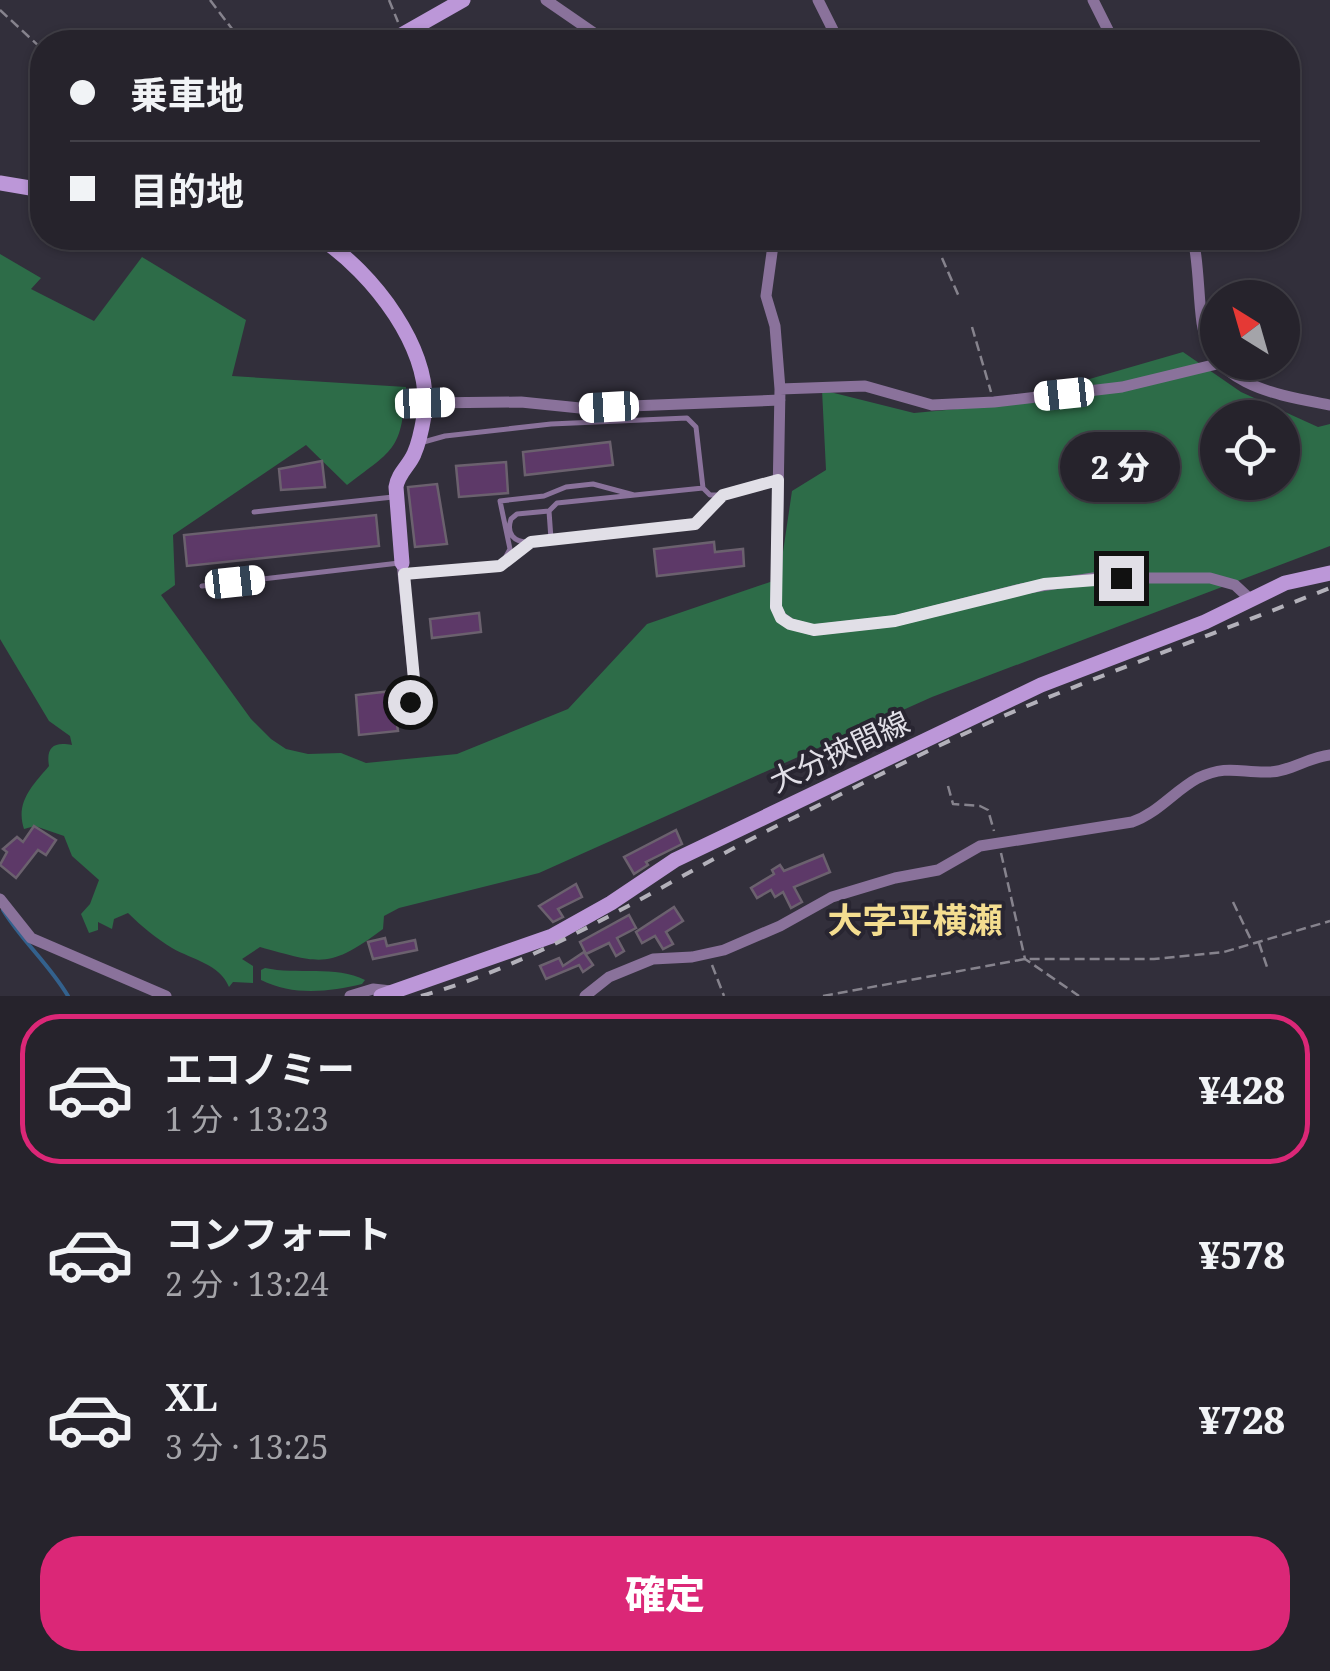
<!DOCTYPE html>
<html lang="ja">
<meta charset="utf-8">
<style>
:root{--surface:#26232c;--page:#322f38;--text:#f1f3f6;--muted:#a4a4a9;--line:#424048;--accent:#db2777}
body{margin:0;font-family:"Noto Serif","Noto Sans JP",serif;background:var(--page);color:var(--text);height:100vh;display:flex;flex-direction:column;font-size:38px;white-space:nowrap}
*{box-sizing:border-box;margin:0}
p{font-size:32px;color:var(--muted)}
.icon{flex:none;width:55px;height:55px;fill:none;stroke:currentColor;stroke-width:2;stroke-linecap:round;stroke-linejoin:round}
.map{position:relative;height:996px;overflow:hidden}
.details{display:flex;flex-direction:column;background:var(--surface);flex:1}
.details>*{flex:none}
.hud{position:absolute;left:30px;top:30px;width:1270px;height:220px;border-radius:40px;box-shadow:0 2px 8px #0004,0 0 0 2px var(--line);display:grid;align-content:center;height:220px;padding:0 40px;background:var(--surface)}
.needle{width:65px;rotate:323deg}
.controls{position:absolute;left:1200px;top:280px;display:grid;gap:20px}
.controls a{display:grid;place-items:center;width:100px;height:100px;border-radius:50%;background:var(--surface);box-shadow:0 2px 8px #0004,0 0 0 2px var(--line);font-size:50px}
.end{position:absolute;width:45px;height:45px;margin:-22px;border:12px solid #e1dfe7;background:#111;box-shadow:0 0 0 5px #111}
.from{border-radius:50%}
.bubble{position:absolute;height:70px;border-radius:35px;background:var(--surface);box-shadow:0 2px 8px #0004,0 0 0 2px var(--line);font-size:32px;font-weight:800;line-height:70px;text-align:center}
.car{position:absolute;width:30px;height:60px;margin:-30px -15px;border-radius:12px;box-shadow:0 0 8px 2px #0007;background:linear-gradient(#fff 24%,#345 0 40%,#fff 0 76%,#345 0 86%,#fff 0)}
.hud b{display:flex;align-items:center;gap:35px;height:95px;font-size:38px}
.hud b+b{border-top:2px solid var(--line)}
.hud i{width:25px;height:25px;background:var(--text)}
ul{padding:18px 0 0;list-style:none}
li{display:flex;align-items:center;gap:30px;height:150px;margin:0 20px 15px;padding:0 20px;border:5px solid transparent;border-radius:40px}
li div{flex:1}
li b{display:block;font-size:38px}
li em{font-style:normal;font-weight:800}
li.active{border-color:var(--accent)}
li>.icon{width:90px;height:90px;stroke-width:1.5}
.button{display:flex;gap:20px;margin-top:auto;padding:20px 40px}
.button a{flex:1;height:115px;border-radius:40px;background:var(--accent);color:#fff;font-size:40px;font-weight:800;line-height:115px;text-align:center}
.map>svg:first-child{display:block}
.forest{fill:#2d6c48;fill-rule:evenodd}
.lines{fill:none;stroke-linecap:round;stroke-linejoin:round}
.stream{stroke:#33618d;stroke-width:4}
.building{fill:#5d3968;stroke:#6b616e;stroke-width:2.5}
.path{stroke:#86838d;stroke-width:2.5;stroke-dasharray:10 5;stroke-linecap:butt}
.lane{stroke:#8a729b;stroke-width:5}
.street{stroke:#8a729b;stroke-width:11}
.secondary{stroke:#bc97d8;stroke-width:15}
.rail{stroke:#b3b1ba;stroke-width:4;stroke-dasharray:12 12;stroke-linecap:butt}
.route{stroke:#e1dfe7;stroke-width:12}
.labels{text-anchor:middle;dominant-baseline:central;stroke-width:8;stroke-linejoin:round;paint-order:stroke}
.street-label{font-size:30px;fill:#e1dfe7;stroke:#282531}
.quarter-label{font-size:35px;font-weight:bold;fill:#f4dd90;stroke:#282531}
</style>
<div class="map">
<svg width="1330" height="996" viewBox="0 0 1330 996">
<rect width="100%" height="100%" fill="#322f3b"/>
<path class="forest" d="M0 254 41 278 31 289 94 321 142 257 246 320 232 376 406 387C401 450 396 448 347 485L306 445 173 535 175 585 161 595 251 719 271 739 286 749 308 754 341 753 366 763 457 754 568 709 647 624 779 579 792 491 826 470 822 390 914 413 1000 405 1183 352 1241 392 1318 427 1330 424V546L932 697 539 873 399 908 384 916 383 929C329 969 322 964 260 947L242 959 253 966V983L233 982 229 987C220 964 193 960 172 948 156 938 142 927 128 913L114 919 112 929 98 922V930L89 933 81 914 90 904 99 880 72 856 64 836 35 826 24 829C15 802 33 785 49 766 46 748 53 741 72 745L70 736 49 721 0 639ZM1218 418H1282V482H1218Z
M265 968C296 975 336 965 365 980L362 984C329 992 293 996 261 980V970Z"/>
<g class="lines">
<path class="stream" d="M3 910C22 941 49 964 68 996"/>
</g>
<path class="building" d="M610 442 613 465 525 475 523 452Z
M322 461 325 487 281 490 279 469Z
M506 462 508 493 459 497 456 466Z
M437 484 447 544 415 547 408 487Z
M376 515 379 546 187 566 184 535Z
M714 542 715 552 743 549 744 566 657 576 654 549Z
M479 613 481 632 432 638 430 619Z
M392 691 398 731 359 735 356 695Z
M34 826 56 840 46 855 38 850 16 878 0 865 7 852 3 849 17 837 23 842Z
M676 830 682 844 646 862 648 865 634 874 624 857Z
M823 855 830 872 794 887 802 902 791 908 783 892 775 897 771 890 757 898 751 888 774 874 772 870 780 865 784 871Z
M576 884 582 897 558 909 563 917 553 922 539 906Z
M674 907 683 921 666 932 673 944 663 949 655 936 642 943 636 932Z
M629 915 636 928 617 938 624 951 616 956 609 943 586 954 580 942Z
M385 938 387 946 415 940 417 950 373 959 368 942Z
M584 952 593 965 583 972 579 965 546 979 540 966 559 958 563 966Z"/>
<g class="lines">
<path class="path" d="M210 0 242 42
M389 0 398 22
M0 10 42 49
M135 239 137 238
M942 258 960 299
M972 327 991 392
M948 786 953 804 980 806 988 810 994 831
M1001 853 1025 959 1079 996
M1233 902 1252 942
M1259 943 1267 967
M712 965 724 996
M823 996 1025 959H1154L1224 952 1330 921"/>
<path class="lane" d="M420 443 445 436 551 424 687 418 696 427 703 488 710 495H723
M254 512 393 497
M551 539 549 511 557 503 703 488
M528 542C514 542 506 534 511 519L517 514 549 511
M503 562 510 549 500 501 544 496 566 487 593 484 634 495
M406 574 500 566 531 541 695 524 723 495 776 481
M202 586 399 563
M405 711a11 11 0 1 1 22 0a11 11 0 1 1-22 0Z"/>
<path class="street" d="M546 0 607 42
M818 0 839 42
M1093 0 1114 42
M774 238 766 296 775 326 780 389
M936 238 939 246
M1193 238C1199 266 1198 294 1202 323 1211 386 1278 395 1330 405
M1217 364 1122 387 994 402 932 405 865 386 780 389 776 607 781 617 791 624 813 630 895 621 1021 589 1093 578H1210L1235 585 1250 599
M425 403 521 402 580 408 780 400
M402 563 416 700
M0 899 31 938 166 996
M350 996 373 989 391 991
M585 996 609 977 653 959 692 957 724 950 780 926 832 897 895 878 938 870 980 846 1132 822C1158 813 1174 791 1198 778 1228 764 1240 773 1269 772 1289 772 1309 757 1330 755"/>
<path class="secondary" d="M389 42 463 0
M0 183 42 190
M320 238C372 272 434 350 424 416 422 428 419 443 414 454 409 466 398 473 396 487L402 563
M381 996 552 936 611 903 675 860 1041 685 1205 622 1285 583 1330 573"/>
<path class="rail" d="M421 996C556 958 670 877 795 817 872 779 948 739 1027 706 1127 665 1229 628 1330 588"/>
</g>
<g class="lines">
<path class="route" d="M410 702 416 700 404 574 500 566 531 542 695 524 723 495 778 480 776 607 781 618 790 624 814 630 895 621 1044 584 1121 578"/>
</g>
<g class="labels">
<g class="street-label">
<text transform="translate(839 751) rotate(-25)">大分挾間線</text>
</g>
<g class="quarter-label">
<text x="915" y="919">大字平横瀬</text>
</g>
</g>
</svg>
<div class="controls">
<a><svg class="needle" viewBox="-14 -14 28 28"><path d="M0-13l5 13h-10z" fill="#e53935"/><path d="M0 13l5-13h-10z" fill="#a4a4a9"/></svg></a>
<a><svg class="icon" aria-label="locate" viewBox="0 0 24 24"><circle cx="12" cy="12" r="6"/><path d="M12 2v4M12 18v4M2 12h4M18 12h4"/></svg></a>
</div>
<i class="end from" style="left:410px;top:702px"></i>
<i class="end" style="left:1121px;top:578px"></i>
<div class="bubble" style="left:1060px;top:432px;width:120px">2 分</div>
<i class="car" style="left:1064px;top:394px;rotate:264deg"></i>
<i class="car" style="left:425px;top:403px;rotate:88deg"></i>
<i class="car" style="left:609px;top:407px;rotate:267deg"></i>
<i class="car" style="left:235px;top:582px;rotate:84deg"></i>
<div class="hud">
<b><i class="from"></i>乗車地</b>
<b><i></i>目的地</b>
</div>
</div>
<section class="details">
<ul>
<li class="active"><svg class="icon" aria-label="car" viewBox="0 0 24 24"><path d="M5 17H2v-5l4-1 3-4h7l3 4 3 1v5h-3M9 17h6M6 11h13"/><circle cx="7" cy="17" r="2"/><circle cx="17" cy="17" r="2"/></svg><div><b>エコノミー</b><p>1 分 · 13:23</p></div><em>¥428</em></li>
<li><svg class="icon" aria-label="car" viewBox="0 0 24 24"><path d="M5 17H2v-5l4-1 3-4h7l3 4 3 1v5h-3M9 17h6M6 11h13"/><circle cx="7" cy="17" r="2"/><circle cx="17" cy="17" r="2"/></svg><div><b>コンフォート</b><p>2 分 · 13:24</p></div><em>¥578</em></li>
<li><svg class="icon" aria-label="car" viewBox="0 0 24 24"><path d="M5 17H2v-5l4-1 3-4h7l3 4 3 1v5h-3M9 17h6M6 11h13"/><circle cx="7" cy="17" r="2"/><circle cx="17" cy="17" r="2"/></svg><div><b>XL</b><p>3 分 · 13:25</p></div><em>¥728</em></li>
</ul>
<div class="button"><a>確定</a></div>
</section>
